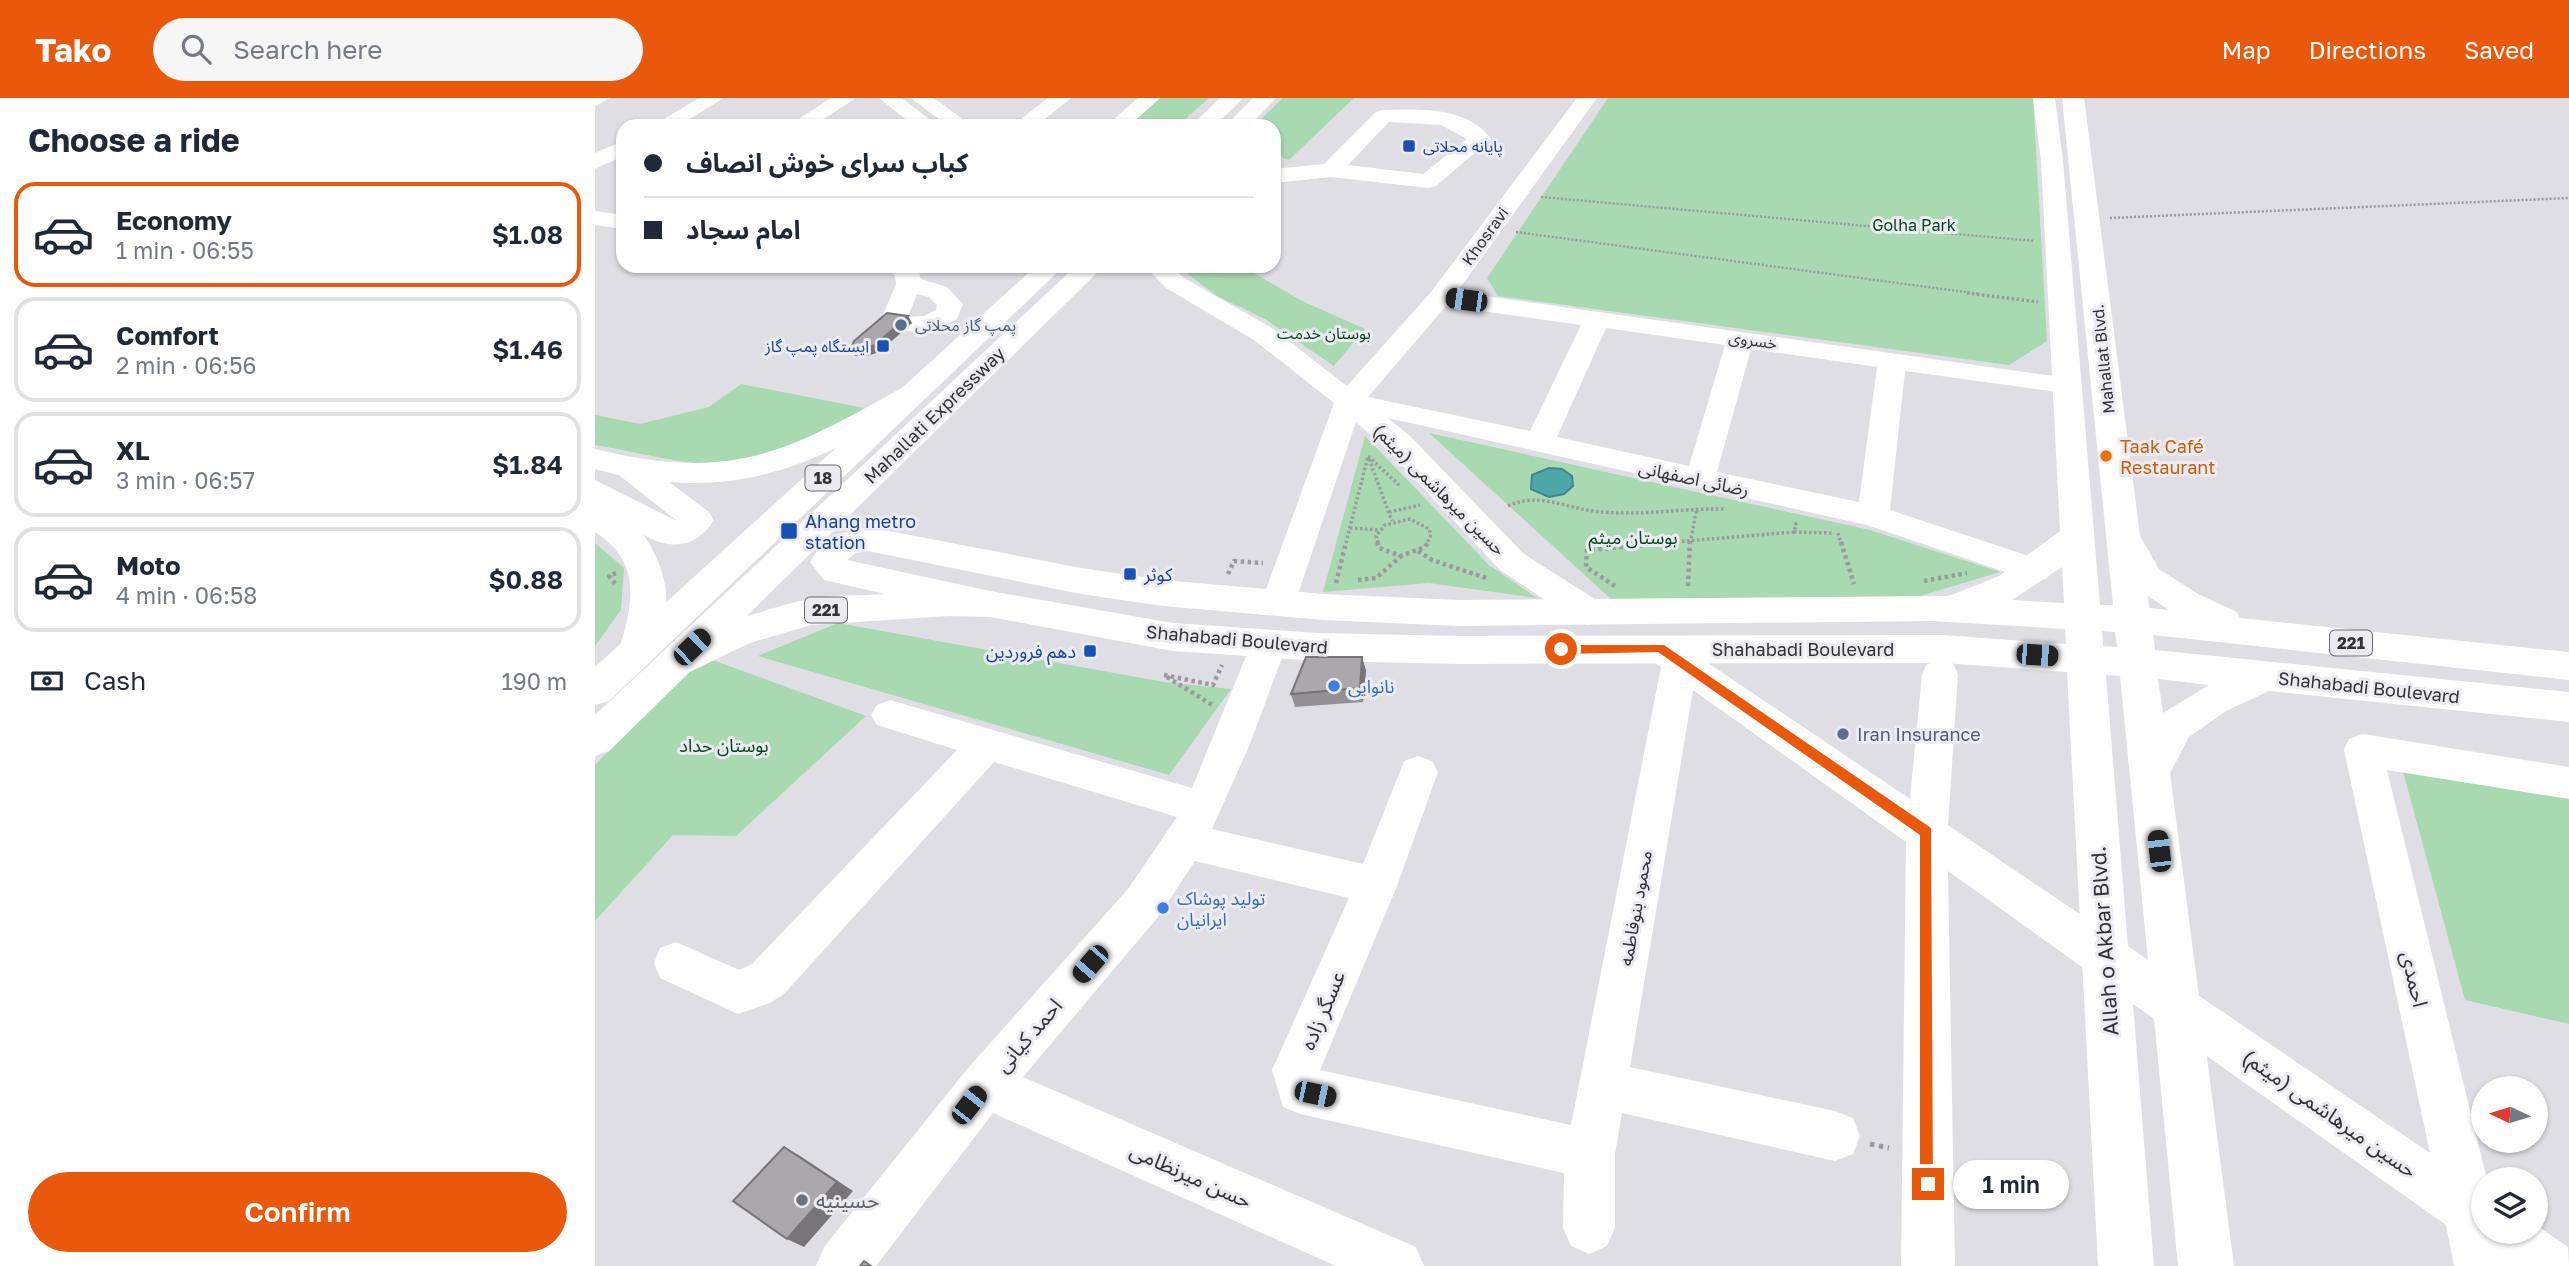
<!DOCTYPE html>
<meta charset="utf-8">
<style>
:root{--surface:#fff;--page:#f6f6f7;--text:#1f2937;--muted:#747a83;--line:#e0e1e3;--accent:#ea580c}
body{margin:0;font-family:"Golos Text","Noto Sans Arabic",sans-serif;background:var(--page);color:var(--text);height:100vh;display:flex;flex-direction:column;font-size:26px;white-space:nowrap}
*{box-sizing:border-box;margin:0}
p{font-size:23px;color:var(--muted)}
.icon{flex:none;width:38px;height:38px;fill:none;stroke:currentColor;stroke-width:2;stroke-linecap:round;stroke-linejoin:round}
.map{position:relative;flex:1;overflow:hidden}
.details{display:flex;flex-direction:column;background:var(--surface);width:595px}
.details>*{flex:none}
.guide{position:absolute;left:21px;top:21px;width:665px;height:154px;border-radius:21px;box-shadow:0 2px 5px #0004;display:grid;align-content:center;height:154px;padding:0 28px;background:var(--surface)}
.needle{width:46px;rotate:274deg}
.fabs{position:absolute;left:1876px;top:978px;display:grid;gap:14px}
.fabs a{display:grid;place-items:center;width:77px;height:77px;border-radius:50%;background:var(--surface);box-shadow:0 2px 5px #0004;font-size:35px}
.end{position:absolute;width:32px;height:32px;margin:-16px;border:9px solid #ea580c;background:#fff;box-shadow:0 0 0 4px #fff}
.from{border-radius:50%}
.bubble{position:absolute;height:49px;border-radius:24px;background:var(--surface);box-shadow:0 2px 5px #0004;font-size:23px;font-weight:600;line-height:49px;text-align:center}
.car{position:absolute;width:21px;height:42px;margin:-21px -10px;border-radius:9px;box-shadow:0 0 5px 2px #0007;background:linear-gradient(#222 24%,#8ab4d8 0 40%,#222 0 76%,#8ab4d8 0 86%,#222 0)}
.guide b{display:flex;align-items:center;gap:24px;height:66px;font-size:26px}
.guide b+b{border-top:2px solid var(--line)}
.guide i{width:18px;height:18px;background:var(--text)}
ul{padding:0;list-style:none}
li{display:flex;align-items:center;gap:21px;height:105px;margin:0 14px 10px;padding:0 14px;border:4px solid var(--line);border-radius:21px}
li div{flex:1}
li b{display:block;font-size:26px}
li em{font-style:normal;font-weight:600}
li.active{border-color:var(--accent)}
li>.icon{width:63px;height:63px;stroke-width:1.5}
h2{padding:0 28px;font-size:32px;line-height:84px}
.pay{display:flex;align-items:center;gap:18px;height:77px;padding:0 28px;font-size:26px}
.pay p{margin-inline-start:auto}
.action{display:flex;gap:14px;margin-top:auto;padding:14px 28px}
.action a{flex:1;height:80px;border-radius:42px;background:var(--accent);color:#fff;font-size:28px;font-weight:600;line-height:80px;text-align:center}
header{display:flex;align-items:center;gap:42px;box-sizing:border-box;height:98px;padding:0 35px;background:var(--accent);color:#fff}
header strong{font-size:33px}
nav{display:flex;gap:38px;margin-inline-start:auto;font-size:24px}
.search{width:490px;height:63px;background:var(--page);display:flex;align-items:center;gap:18px;box-sizing:border-box;padding:0 24px;border-radius:38px;color:var(--muted);font-size:26px}
main{display:flex;flex:1;min-height:0}
.map>svg:first-child{display:block}
.green{fill:#a8d9b0}
.water{fill:#4da8a9;stroke:#458586;stroke-width:2}
.lines{fill:none;stroke-linecap:round;stroke-linejoin:round}
.path-far3{stroke:#9b9a9f;stroke-width:2.5;stroke-dasharray:2 2;stroke-linecap:butt}
.path-far2{stroke:#9b9a9f;stroke-width:3.5;stroke-dasharray:2.5 2.5;stroke-linecap:butt}
.path-far1{stroke:#9b9a9f;stroke-width:4.5;stroke-dasharray:3.5 3.5;stroke-linecap:butt}
.path{stroke:#9b9a9f;stroke-width:5;stroke-dasharray:4.5 4.5;stroke-linecap:butt}
.minor{fill:#fff;fill-rule:evenodd}
.major{fill:#fff;fill-rule:evenodd}
.highway{fill:#fff;fill-rule:evenodd}
.wall{fill:#929095}
.shaded-wall{fill:#777579}
.building{fill:#aaa7ad;stroke:#777579;stroke-width:2}
.route{fill:#ea580c}
.transit-dot{fill:#1a4fb4;stroke:#ecebf2;stroke-width:2.5}
.service-dot{fill:#5c6f8a;stroke:#ecebf2;stroke-width:2.5}
.food-dot{fill:#e8710a;stroke:#ecebf2;stroke-width:2.5}
.shop-dot{fill:#3f7fe0;stroke:#ecebf2;stroke-width:2.5}
.worship-dot{fill:#6b7280;stroke:#ecebf2;stroke-width:2.5}
.labels{text-anchor:middle;dominant-baseline:central;stroke-width:6;stroke-linejoin:round;paint-order:stroke}
.far-transit-label{font-size:16px;fill:#164399;stroke:#ecebf2;text-anchor:start}
.far-park-label{font-size:16px;fill:#05461d;stroke:#ecebf2}
.far-street-label{font-size:16px;fill:#333235;stroke:#ecebf2}
.far-service-label{font-size:16px;fill:#4e5e75;stroke:#ecebf2;text-anchor:start}
.shield{fill:#ecebf2;stroke:#6a6a6e;stroke-width:2}
.shield-label{font-size:16px;font-weight:bold;fill:#333235}
.street-label{font-size:18px;fill:#333235;stroke:#ecebf2}
.food-label{font-size:18px;fill:#c56008;stroke:#ecebf2;text-anchor:start}
.transit-label{font-size:18px;fill:#164399;stroke:#ecebf2;text-anchor:start}
.park-label{font-size:18px;fill:#05461d;stroke:#ecebf2}
.shop-label{font-size:18px;fill:#366cbe;stroke:#ecebf2;text-anchor:start}
.service-label{font-size:18px;fill:#4e5e75;stroke:#ecebf2;text-anchor:start}
.near-street-label{font-size:21px;fill:#333235;stroke:#ecebf2}
.near-worship-label{font-size:21px;fill:#5b616d;stroke:#ecebf2;text-anchor:start}
</style>
<header>
<strong>Tako</strong>
<div class="search"><svg class="icon" aria-label="search" viewBox="0 0 24 24"><circle cx="10" cy="10" r="6"/><path d="M15 15l6 6"/></svg>Search here</div>
<nav><a>Map</a><a>Directions</a><a>Saved</a></nav>
</header>
<main>
<section class="details">
<h2>Choose a ride</h2>
<ul>
<li class="active"><svg class="icon" aria-label="car" viewBox="0 0 24 24"><path d="M5 17H2v-5l4-1 3-4h7l3 4 3 1v5h-3M9 17h6M6 11h13"/><circle cx="7" cy="17" r="2"/><circle cx="17" cy="17" r="2"/></svg><div><b>Economy</b><p>1 min · 06:55</p></div><em>$1.08</em></li>
<li><svg class="icon" aria-label="car" viewBox="0 0 24 24"><path d="M5 17H2v-5l4-1 3-4h7l3 4 3 1v5h-3M9 17h6M6 11h13"/><circle cx="7" cy="17" r="2"/><circle cx="17" cy="17" r="2"/></svg><div><b>Comfort</b><p>2 min · 06:56</p></div><em>$1.46</em></li>
<li><svg class="icon" aria-label="car" viewBox="0 0 24 24"><path d="M5 17H2v-5l4-1 3-4h7l3 4 3 1v5h-3M9 17h6M6 11h13"/><circle cx="7" cy="17" r="2"/><circle cx="17" cy="17" r="2"/></svg><div><b>XL</b><p>3 min · 06:57</p></div><em>$1.84</em></li>
<li><svg class="icon" aria-label="car" viewBox="0 0 24 24"><path d="M5 17H2v-5l4-1 3-4h7l3 4 3 1v5h-3M9 17h6M6 11h13"/><circle cx="7" cy="17" r="2"/><circle cx="17" cy="17" r="2"/></svg><div><b>Moto</b><p>4 min · 06:58</p></div><em>$0.88</em></li>
</ul>
<div class="pay"><svg class="icon" aria-label="cash" viewBox="0 0 24 24"><path d="M3 7h18v10H3z"/><circle cx="12" cy="12" r="2"/></svg>Cash<p>190 m</p></div>
<div class="action"><a>Confirm</a></div>
</section>
<div class="map">
<svg width="1974" height="1168" viewBox="0 0 1974 1168">
<rect width="100%" height="100%" fill="#dfdee5"/>
<path class="green" d="M547 0H614L582 28H513Z
M688 0H759L694 62 679 57V28H668L666 21Z
M1013 0H1438L1452 243 1414 267 903 198 892 180Z
M582 168H647L707 203 770 231 739 268 670 221 622 198Z
M146 286 269 310C232 335 184 364 138 366 92 369 45 354 0 347V317L45 326 114 309Z
M834 335 1275 432 1405 474 1325 498 1016 501Z
M770 338 894 467 942 500 834 485 728 494Z
M0 445 29 470 26 512 0 548Z
M243 525 569 584 636 591 574 677 163 558Z
M109 559 271 618 141 738 78 737 0 823V667Z
M1806 666 1974 699V926L1870 902Z"/>
<path class="water" d="M954 370 967 371 977 378 978 388 969 396 954 399 936 391 937 377Z"/>
<g class="lines">
<path class="path-far3" d="M946 99 1440 143
M1515 120 1974 100
M921 134 1385 196"/>
<path class="path-far2" d="M1372 195 1443 204
M774 361 797 423
M913 408C942 394 969 409 998 413 1042 419 1086 410 1130 411
M794 414 825 407
M755 430 784 432
M1199 434 1237 435
M1243 435 1246 445
M751 445 773 358 806 389
M783 445 781 438 790 427 815 421 834 431 836 437 832 445
M1067 445 1199 434 1201 426 1197 425
M1095 445 1102 410"/>
<path class="path-far1" d="M782 444 784 450 806 458 830 449 833 444
M1246 444 1259 486
M823 453 837 462 894 481
M21 475 14 478 22 488
M633 476 639 463 668 465
M763 482 781 480 806 458
M1329 483 1372 475
M741 485 751 444
M1020 488 991 469 992 452 1087 444
M1093 488 1095 444
M569 577 618 587 627 567
M572 579 619 608"/>
<path class="path" d="M1275 1046 1294 1050"/>
<path class="minor" d="M0 0H15L0 8Z
M104 0H129L83 28H57Z
M236 0H261L218 28H193Z
M284 0H307L343 28H319Z
M316 0H339L377 28H353Z
M453 0H476L441 28H417Z
M543 0H565L534 28H511Z
M982 0H1002L862 194 1480 281 1484 287 1480 293 1470 295 1310 273 1295 412 1452 464 1457 472 1452 480 1440 484 1428 480 1272 427 793 320 815 338 929 456 1006 505 1011 514 1006 523 994 527 982 523 905 472 793 352 761 324 700 505 695 514 683 517 671 514 666 505 739 305 659 242 571 190 550 168H576L589 180 677 230 752 288 836 194ZM851 208 986 227 935 333 773 299ZM1011 230 1130 247 1094 368 962 339ZM1156 251 1282 269 1264 404 1122 374Z
M788 12C823 11 873 8 896 41L841 88 833 90 736 79 679 85V71L729 66 781 14ZM794 24 846 27 872 41 828 76 753 67Z
M28 43V58L0 71V55Z
M0 113 28 117V131L0 127Z
M298 168H322L326 181 352 189 368 206 362 221 331 233H297L286 221 301 186ZM322 196 334 199 342 207 341 212 329 218 313 219Z
M674 533 687 537 692 546 655 646 617 731 768 766 809 663 823 658 837 663 843 674 802 788 725 972 976 1027 1066 569 1053 560 1048 551 1053 542 1066 538 1079 542 1315 701 1327 576 1332 566 1345 562 1358 566 1363 576 1353 727 1526 844 1532 859 1526 874 1510 880 1494 874 1353 773 1360 1168H1306L1311 744 1098 592 1035 969 1240 1013 1258 1020 1265 1038 1258 1056 1240 1063 1027 1015 1020 1056V1130L1012 1148 994 1156 976 1148 968 1130 969 1075 705 1016 688 1009 677 972 754 800 600 763 563 819 428 979 821 1149 829 1168H741L398 1015 281 1168H221L229 1149 373 970 533 791 582 719 399 664 189 896 175 905 143 916 65 880 59 865 65 850 81 844 144 872 157 866 362 652 282 627 276 617 282 607 295 602 597 690 656 546 661 537Z
M1768 636 1974 669V701L1792 672 1892 1082H1888V1134H1941V1127L1973 1149 1974 1168H1859L1851 1127 1565 925 1558 909 1565 893 1581 887 1597 893 1835 1055 1749 652 1754 641Z"/>
<path class="major" d="M1438 0H1460L1468 63 1505 507H1518L1467 0H1489L1545 438 1564 471 1603 496 1642 514 1645 520 1974 554V582L1558 537 1560 552 1974 594V624L1674 593 1631 613 1594 639 1575 675 1639 1168H1583L1559 921 1538 906 1559 1168H1503L1472 574 1348 565 866 566 723 563 578 553 395 519 354 518 216 527 155 545 82 580 69 576 63 566C79 537 181 508 214 501 239 496 266 498 290 496L229 482 215 464 224 450 237 438 273 429 486 470 568 482 728 496 864 502 1354 498 1404 478 1465 433 1446 63ZM273 453 486 496 568 508 728 522 864 528 1338 523 1470 531 1471 546 1348 537 866 538 723 535 578 525 395 493 252 462 261 455ZM1467 469 1469 505 1417 502ZM1553 498 1574 512 1554 510ZM1507 533 1520 534 1522 549 1508 548ZM1511 577 1525 578 1553 862 1533 848ZM1563 581 1614 587 1568 615Z
M314 289 325 292 329 298 325 304C242 352 174 392 74 384L114 414 119 422C102 450 74 453 48 436 76 476 80 520 55 564L42 568 29 564 23 554C38 508 48 464 0 434V382L82 423 24 377 0 371V351C134 384 189 356 303 292Z"/>
<path class="highway" d="M625 0H648L620 28H596Z
M658 0H681L654 28H630Z
M441 168H469L14 603 0 607V569Z
M481 168H509L14 653 0 658V617Z"/>
</g>
<path class="wall" d="M313 218 317 225 284 254 269 259 260 258 256 251Z
M767 559 771 573 768 604 700 609 696 596Z"/>
<path class="shaded-wall" d="M313 218 317 225 284 254 269 259 265 252Z
M767 559 771 573 768 604 765 590Z
M189 1049 205 1058 258 1093 209 1149 192 1141Z"/>
<path class="building" d="M292 215 313 218 280 247 265 252 256 251 259 243Z
M711 559H767L765 590 696 596Z
M189 1049 242 1084 192 1141 138 1103Z
M269 1163 276 1168H265Z"/>
<path class="route" d="M966 547H1069L1336 730 1338 1092H1327L1325 1086V737L1063 554 966 556 960 551Z"/>
<g class="transit-dot">
<rect x="807" y="41" width="14" height="14" rx="3.5"/>
<rect x="281" y="241" width="14" height="14" rx="3.5"/>
<rect x="185" y="424" width="18" height="18" rx="3.5"/>
<rect x="528" y="469" width="14" height="14" rx="3.5"/>
<rect x="488" y="546" width="14" height="14" rx="3.5"/>
</g>
<g class="service-dot">
<circle cx="306" cy="227" r="7"/>
<circle cx="1248" cy="636" r="7"/>
</g>
<circle class="food-dot" cx="1511" cy="358" r="7"/>
<g class="shop-dot">
<circle cx="739" cy="588" r="7"/>
<circle cx="568" cy="810" r="7"/>
</g>
<circle class="worship-dot" cx="207" cy="1102" r="7"/>
<g class="labels">
<g class="far-transit-label">
<text x="828" y="48">پایانه محلاتی</text>
<text x="274" y="248" text-anchor="end">ایستگاه پمپ گاز</text>
</g>
<g class="far-park-label">
<text x="1319" y="127">Golha Park</text>
<text x="729" y="235">بوستان خدمت</text>
</g>
<g class="far-street-label">
<text transform="translate(890 138) rotate(-54)">Khosravi</text>
<text transform="translate(1158 242) rotate(8)">خسروی</text>
<text transform="translate(1508 261) rotate(-96)">Mahallat Blvd.</text>
</g>
<g class="far-service-label">
<text x="320" y="227">پمپ گاز محلاتی</text>
</g>
<g class="shield">
<rect x="210.5" y="367.5" width="35" height="25" rx="5"/>
<rect x="210" y="499.5" width="42" height="25" rx="5"/>
<rect x="1735" y="532.5" width="42" height="25" rx="5"/>
</g>
<g class="shield-label">
<text x="228" y="380">18</text>
<text x="231" y="512">221</text>
<text x="1756" y="545">221</text>
</g>
<g class="street-label">
<text transform="translate(339 317) rotate(-44)">Mahallati Expressway</text>
<text transform="translate(1099 380) rotate(12)">رضائی اصفهانی</text>
<text transform="translate(845 391) rotate(45)">حسین میرهاشمی (میثم)</text>
<text transform="translate(642 541) rotate(5)">Shahabadi Boulevard</text>
<text x="1208" y="551">Shahabadi Boulevard</text>
<text transform="translate(1774 589) rotate(6)">Shahabadi Boulevard</text>
<text transform="translate(1040 810) rotate(-80)">محمود بنوفاطمه</text>
</g>
<g class="food-label">
<text x="1525" y="348">Taak Café<tspan x="1525" dy="21">Restaurant</tspan></text>
</g>
<g class="transit-label">
<text x="210" y="423">Ahang metro<tspan x="210" dy="21">station</tspan></text>
<text x="549" y="476">کوثر</text>
<text x="481" y="553" text-anchor="end">دهم فروردین</text>
</g>
<g class="park-label">
<text x="1038" y="439">بوستان میثم</text>
<text x="129" y="647">بوستان حداد</text>
</g>
<g class="shop-label">
<text x="753" y="588">نانوایی</text>
<text x="582" y="800">تولید پوشاک<tspan x="582" dy="21">ایرانیان</tspan></text>
</g>
<g class="service-label">
<text x="1262" y="636">Iran Insurance</text>
</g>
<g class="near-street-label">
<text transform="translate(1509 843) rotate(-94)">Allah o Akbar Blvd.</text>
<text transform="translate(1820 881) rotate(77)">احمدی</text>
<text transform="translate(727 912) rotate(-67)">عسگر زاده</text>
<text transform="translate(433 937) rotate(-49)">احمد کیانی</text>
<text transform="translate(1735 1015) rotate(35)">حسین میرهاشمی (میثم)</text>
<text transform="translate(596 1077) rotate(24)">حسن میرنظامی</text>
</g>
<g class="near-worship-label">
<text x="221" y="1102">حسینیه</text>
</g>
</g>
</svg>
<div class="fabs">
<a><svg class="needle" viewBox="-14 -14 28 28"><path d="M0-13l5 13h-10z" fill="#e53935"/><path d="M0 13l5-13h-10z" fill="#747a83"/></svg></a>
<a><svg class="icon" aria-label="layers" viewBox="0 0 24 24"><path d="M12 4l9 5-9 5-9-5zM3 14l9 5 9-5"/></svg></a>
</div>
<i class="end from" style="left:966px;top:551px"></i>
<i class="end" style="left:1333px;top:1086px"></i>
<div class="bubble" style="left:1358px;top:1062px;width:116px">1 min</div>
<i class="car" style="left:871px;top:202px;rotate:278deg"></i>
<i class="car" style="left:97px;top:549px;rotate:46deg"></i>
<i class="car" style="left:1442px;top:557px;rotate:94deg"></i>
<i class="car" style="left:1564px;top:753px;rotate:353deg"></i>
<i class="car" style="left:495px;top:866px;rotate:221deg"></i>
<i class="car" style="left:720px;top:996px;rotate:102deg"></i>
<i class="car" style="left:374px;top:1007px;rotate:38deg"></i>
<div class="guide">
<b><i class="from"></i>کباب سرای خوش انصاف</b>
<b><i></i>امام سجاد</b>
</div>
</div>
</main>
